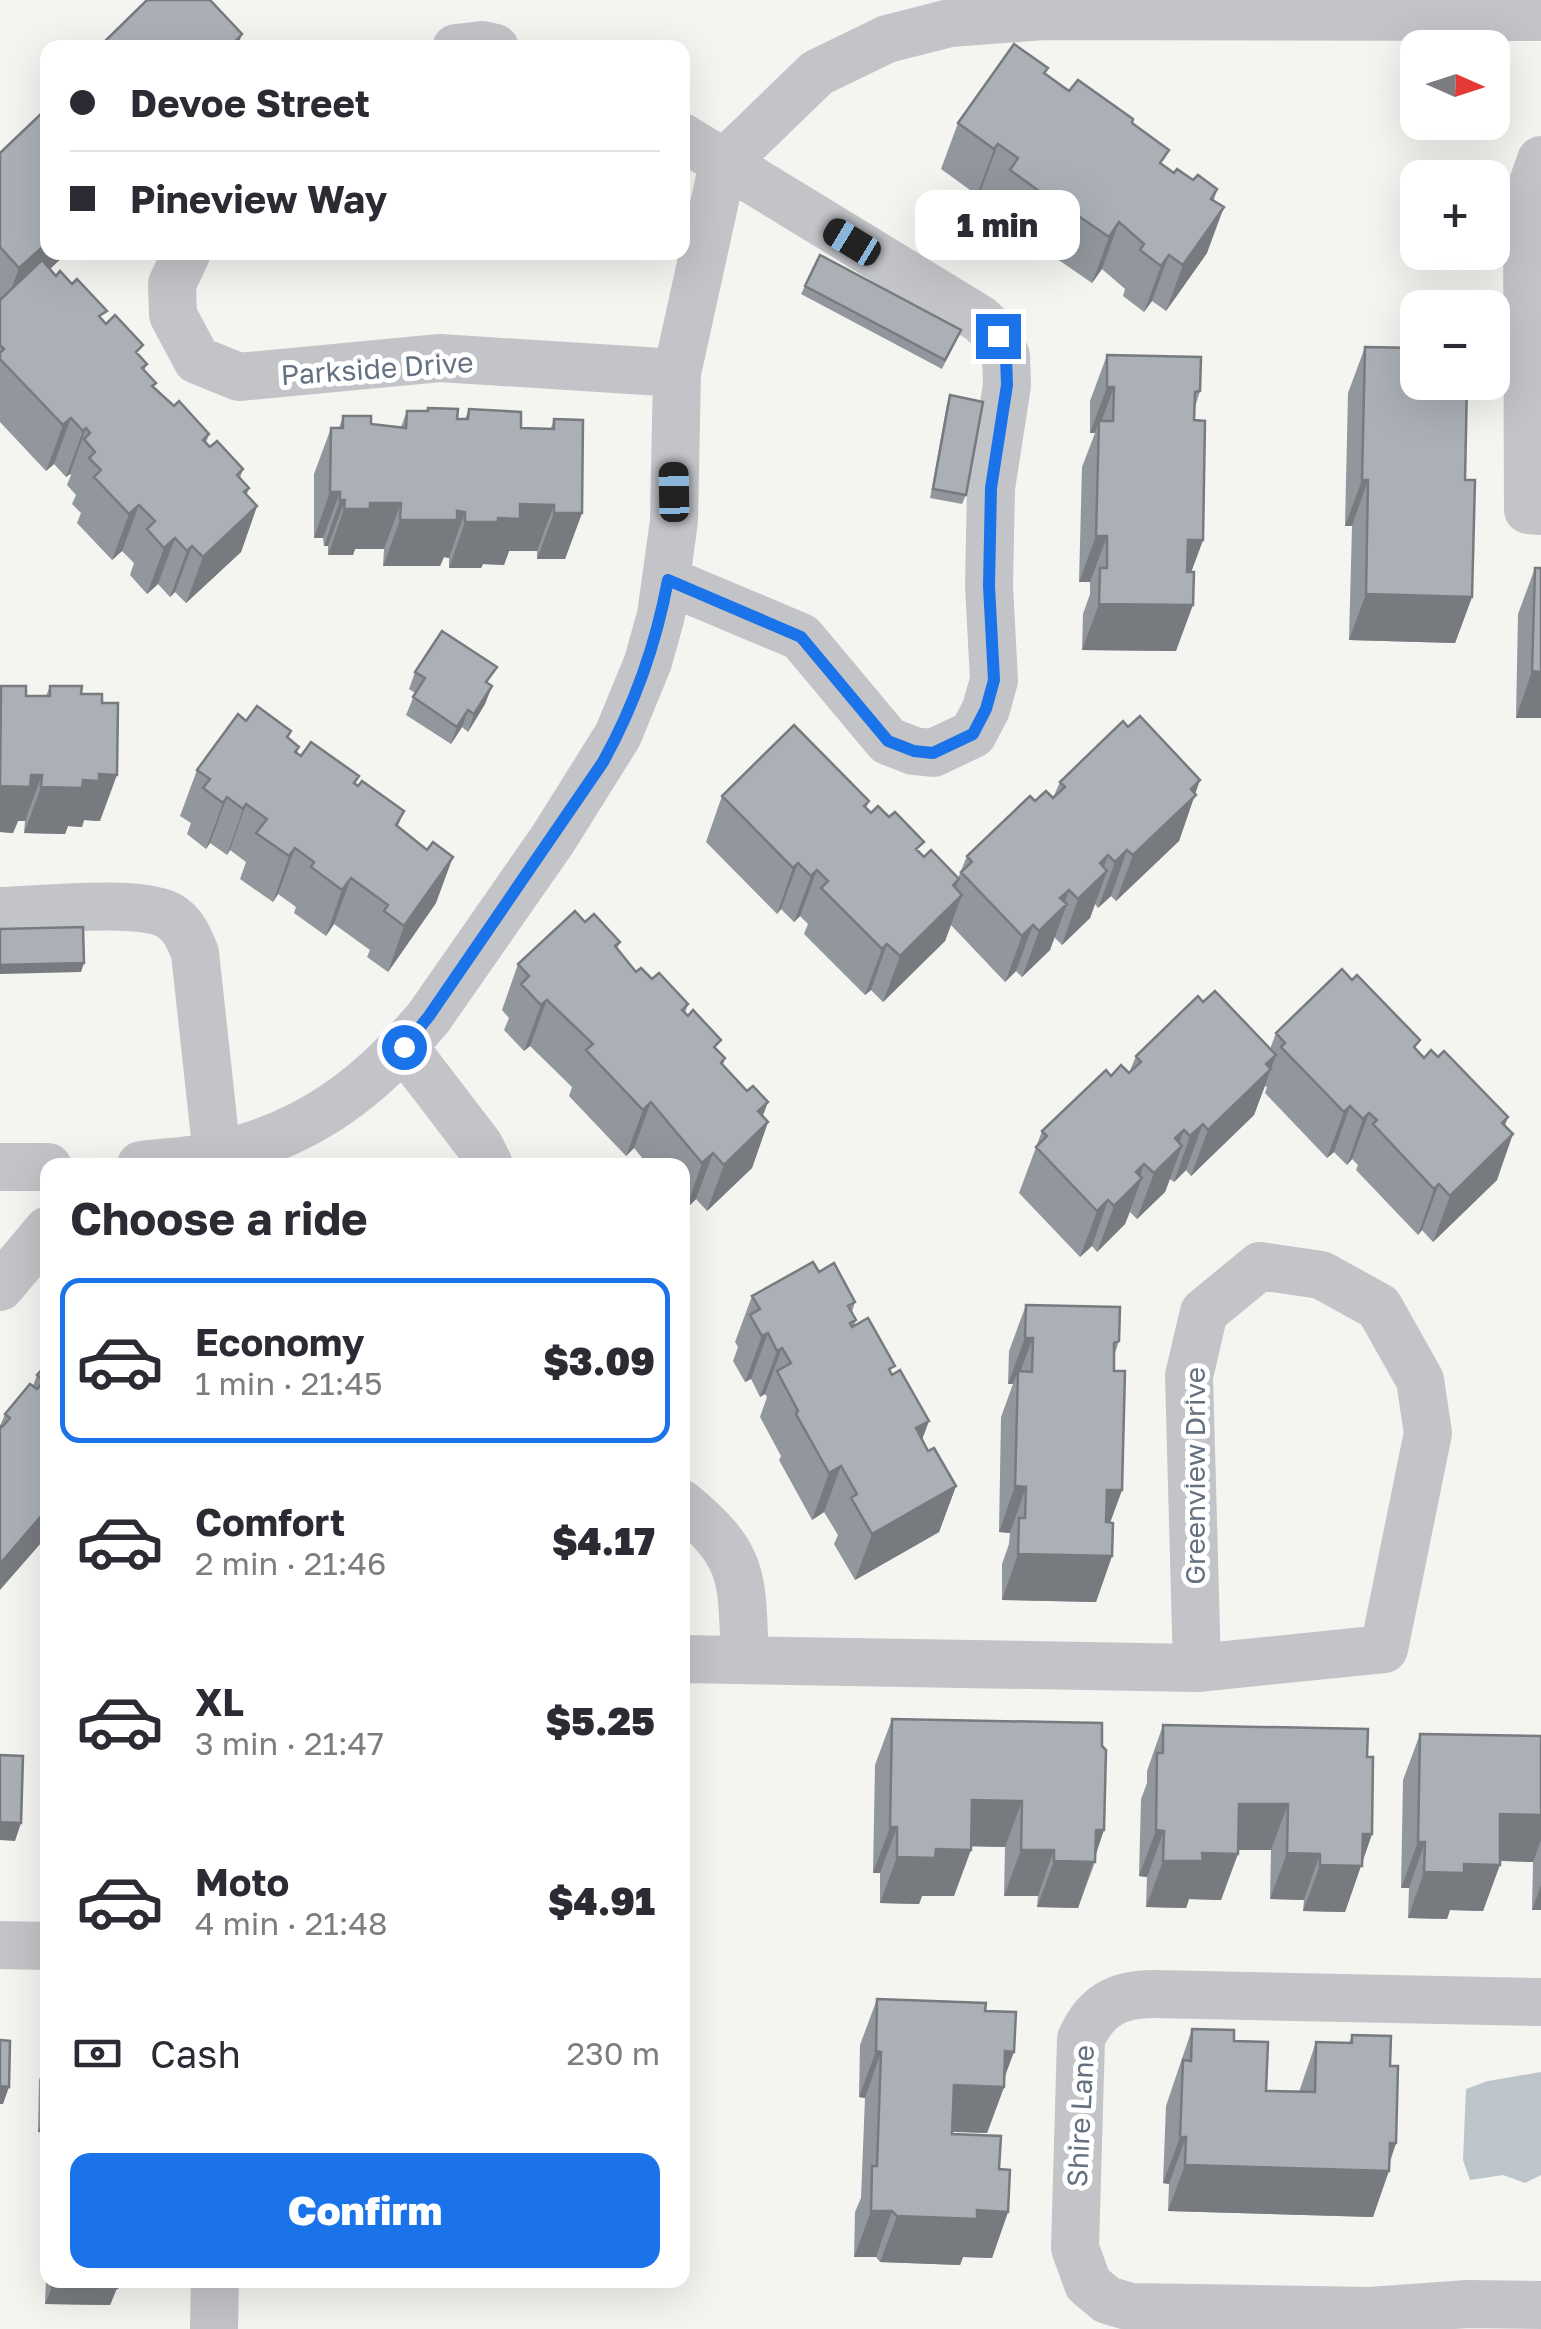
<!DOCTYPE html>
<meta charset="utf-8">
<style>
:root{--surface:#fff;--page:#f2f2f3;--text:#2b2b33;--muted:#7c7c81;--line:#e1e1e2;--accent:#1a73e8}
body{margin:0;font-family:"Golos Text",sans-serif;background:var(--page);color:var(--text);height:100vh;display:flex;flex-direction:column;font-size:38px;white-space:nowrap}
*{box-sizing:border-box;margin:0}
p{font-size:32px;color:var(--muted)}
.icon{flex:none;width:55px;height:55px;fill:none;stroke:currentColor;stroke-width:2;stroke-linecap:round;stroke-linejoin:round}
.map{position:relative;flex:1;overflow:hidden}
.details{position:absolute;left:40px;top:1158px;width:650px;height:1130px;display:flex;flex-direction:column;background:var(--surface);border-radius:20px;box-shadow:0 10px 40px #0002}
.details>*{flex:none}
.hud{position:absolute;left:40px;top:40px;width:650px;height:220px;border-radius:20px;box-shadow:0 10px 40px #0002;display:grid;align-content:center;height:220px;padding:0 30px;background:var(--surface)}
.needle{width:65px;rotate:93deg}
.buttons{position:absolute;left:1400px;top:30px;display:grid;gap:20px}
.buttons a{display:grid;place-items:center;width:110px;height:110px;border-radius:20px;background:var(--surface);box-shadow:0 10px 40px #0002;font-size:50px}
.end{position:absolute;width:45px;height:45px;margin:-22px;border:12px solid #1a73e8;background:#fff;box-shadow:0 0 0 5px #fff}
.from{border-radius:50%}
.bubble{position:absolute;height:70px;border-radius:20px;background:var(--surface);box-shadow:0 10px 40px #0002;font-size:32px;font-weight:800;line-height:70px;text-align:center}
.car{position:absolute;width:30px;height:60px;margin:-30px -15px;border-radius:12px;box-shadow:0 0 8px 2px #0007;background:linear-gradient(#222 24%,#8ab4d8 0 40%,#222 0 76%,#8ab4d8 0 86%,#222 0)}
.hud b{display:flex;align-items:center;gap:35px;height:95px;font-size:38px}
.hud b+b{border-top:2px solid var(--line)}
.hud i{width:25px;height:25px;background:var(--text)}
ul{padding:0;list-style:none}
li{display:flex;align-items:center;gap:30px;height:165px;margin:0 20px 15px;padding:0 10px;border:5px solid transparent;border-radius:20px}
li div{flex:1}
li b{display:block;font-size:38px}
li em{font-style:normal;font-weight:800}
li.current{border-color:var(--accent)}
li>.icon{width:90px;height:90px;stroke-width:1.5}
h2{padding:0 30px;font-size:45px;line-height:120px}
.pay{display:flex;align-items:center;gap:25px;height:110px;padding:0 30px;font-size:38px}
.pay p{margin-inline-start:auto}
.button{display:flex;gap:20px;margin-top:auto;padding:20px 30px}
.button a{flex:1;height:115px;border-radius:20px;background:var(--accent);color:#fff;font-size:40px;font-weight:800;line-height:115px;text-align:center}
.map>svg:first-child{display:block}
.water{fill:#bdc5cb}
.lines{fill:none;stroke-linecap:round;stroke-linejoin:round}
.minor{stroke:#c2c4c8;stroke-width:48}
.wall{fill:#92979d}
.shaded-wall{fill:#777b7f}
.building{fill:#aab0b6;stroke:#777b7f;stroke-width:2.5}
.route{stroke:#1a73e8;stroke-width:12}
.labels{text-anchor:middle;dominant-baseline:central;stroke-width:10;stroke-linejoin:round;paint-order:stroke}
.street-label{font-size:28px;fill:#647180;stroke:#fff}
</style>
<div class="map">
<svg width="1541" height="2329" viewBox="0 0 1541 2329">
<rect width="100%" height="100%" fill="#f4f4f0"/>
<path class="water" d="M1541 2072V2175L1525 2183 1503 2175 1470 2180 1463 2160 1466 2089 1488 2081Z"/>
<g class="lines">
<path class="minor" d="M456 48 482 45 495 48
M1541 160 1527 200 1528 510 1541 511
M187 252 172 284 173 315 197 360 239 377 440 358 677 373
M668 581 801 637 888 741 914 751 933 753 973 734 986 709 994 680 989 586 991 488 1007 385 1006 356 998 336 980 319 682 137
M0 911C37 910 138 899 168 915 183 923 189 938 195 953L218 1165
M404 1047 479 1145 489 1165
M141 1165C167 1162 194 1161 219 1155 309 1134 371 1087 429 1017L553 839 618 735 648 662 661 615 674 521 677 373 723 164 817 73 887 39 950 23 1044 16 1541 17
M0 1167H48
M0 1287 48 1230
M682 1504C748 1558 741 1580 745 1660
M682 1659 1197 1668 1384 1649 1428 1433 1420 1380 1379 1307 1321 1275 1260 1266 1204 1312 1189 1376 1197 1668
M0 1945 48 1946
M1541 2002 1154 1994C1118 1994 1096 2005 1081 2039L1075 2248 1088 2284 1107 2300 1131 2307 1370 2311 1468 2304 1541 2305
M214 2329 215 2280"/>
</g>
<path class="wall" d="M1045 75 1069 91 1132 123 1164 166 1174 173 1217 189 1214 200 1207 253 1166 311 1152 301 1144 312 1123 296 1125 289 1102 269 1092 283 1047 252 1049 246 1046 243 1040 250 993 216 998 202 981 190 977 195 941 169 958 123Z
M0 153 48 252H68L50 269 147 364 144 371 156 383 154 388 209 434 206 443 210 447 243 469 240 478 246 494 257 506 241 552 186 603 175 592 170 597 158 584 147 594 130 575 134 563 122 551 112 560 77 523 81 513 72 504 76 495 67 485 71 475 70 474 66 477 54 464 46 471 0 422Z
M805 286 961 330 942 369 801 294Z
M1365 347 1465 480 1472 597 1455 643 1349 640 1352 526H1345L1348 393Z
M1107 355 1200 391 1195 407 1194 420 1203 540 1191 572 1176 651 1082 650 1083 614 1090 594V582H1079L1082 467 1095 433H1090V401Z
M950 395 966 495 962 504 930 498 947 404Z
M428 408 457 419H465L469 409 521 428H551L554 419 582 513 565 559H537V551H509L504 565 483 564 481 568H449V558L444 557 440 566H383L384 549H355L353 555H328V546H324L323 538H314V474L331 428H339L343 416 371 424 401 427 407 411H426Z
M1535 568 1541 718H1516L1518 614Z
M415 672 492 686 485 704 468 732 462 727 451 744 406 715 415 693 409 689Z
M1 686 26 696H46L50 686 81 694 100 821 84 820 82 827 68 826 65 834 24 833 25 821H18L13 833 0 832Z
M246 721 291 731 288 739 299 747 297 753 404 811 398 826 436 903 388 972 367 957 370 950 334 924 326 936 294 913 296 907 278 894 273 902 240 879 246 862 230 850 227 855 210 843 206 849 187 834 191 823 180 816 197 770Z
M1060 782 1195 794 1179 841 1116 901 1111 896 1098 908 1095 904 1090 918 1062 945 1054 937 1050 950 1022 977 1016 971 1005 982 951 925 945 941 883 1002 871 990 865 995 804 934 808 924 800 916 794 922 781 909 777 914 706 842 722 796 869 801 866 808 871 813 924 857 958 878 967 856 1035 801 1053 798Z
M585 922 620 942 617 949 636 972 652 979 688 1004 685 1013 725 1058 723 1065 747 1091 768 1102 762 1116 768 1122 752 1168 707 1211 696 1199 686 1209 682 1205V1165H648L634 1148 626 1156 569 1096 572 1087 530 1046 524 1051 504 1030 509 1018 502 1010 518 964Z
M1203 1002 1270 1049 1276 1033 1417 1050 1505 1126 1497 1180 1433 1242 1422 1230 1418 1235 1356 1170 1358 1165 1352 1159 1347 1165 1334 1152 1327 1158 1265 1093 1267 1087 1265 1086 1254 1115 1191 1176 1186 1170 1174 1182 1170 1179 1165 1192 1137 1219 1130 1212 1125 1224 1097 1252 1092 1246 1080 1257 1019 1193 1042 1131 1111 1076 1129 1073 1136 1056Z
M819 1272 855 1302 852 1312 856 1320 854 1326 892 1374 928 1451 956 1486 939 1532 855 1580 834 1544 838 1535 824 1512 812 1520 779 1460 781 1456 760 1417 767 1397 765 1394 760 1397 751 1379 745 1382 733 1361 738 1347 735 1342 752 1296Z
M1026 1305 1119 1341 1114 1356V1371L1122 1490 1110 1523 1112 1556 1096 1602 1002 1600V1564L1009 1544 1010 1533 999 1532 1001 1417 1013 1384H1008L1009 1351Z
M48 1363V1526L41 1543 0 1426 5 1414 33 1386 37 1375Z
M892 1719 1102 1723 1095 1862 1078 1908 1037 1907 1038 1896H1004L1005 1847 971 1846 954 1896H922L919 1904 880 1903V1873H873L875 1765Z
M1163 1725 1367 1757 1372 1834 1345 1912 1303 1911 1304 1900 1270 1899 1271 1850H1238L1221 1900 1189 1899 1186 1908 1146 1907 1147 1877 1139 1876 1141 1799 1147 1783V1771Z
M1420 1734 1541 1736V1910H1532L1533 1862 1500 1861 1483 1911 1450 1910 1447 1919 1408 1918 1409 1888H1401L1403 1780Z
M877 1999 985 2011 1004 2079V2087L987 2133 952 2132V2134L999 2169 1008 2212 992 2258 963 2257 960 2265 880 2262 876 2257H854L855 2212 861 2198 865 2098 859 2097 860 2045Z
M1192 2029 1266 2091 1299 2092 1316 2042 1349 2043 1352 2035 1390 2066 1396 2143 1373 2217 1168 2211 1169 2184 1163 2183 1166 2106Z
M45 2062H48V2133L38 2132 39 2080Z
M48 2226V2280H116L117 2288 110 2305 45 2304Z"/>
<path class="shaded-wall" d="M242 34 237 48H229Z
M998 144 981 190 977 195 994 149Z
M1062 196 1046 243 1040 250 1057 204Z
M1224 207 1207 253 1166 311 1183 265Z
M1119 222 1102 269 1092 283 1109 237Z
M48 242V252H68L2 314 19 268Z
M1169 255 1152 301 1144 312 1161 266Z
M1107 387H1114L1099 428V421L1095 433H1090Z
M71 418 54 464 46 471 63 425Z
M86 428 70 474 66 477 83 431Z
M1362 480H1368L1352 526H1345Z
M249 488 234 528 257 506 241 552 186 603 203 557 244 492Z
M330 492H340L323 538H314Z
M340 500H345L328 546H324Z
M370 503H401L384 549H355L353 555H328L344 509Z
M520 504 554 505 537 551H509L504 565 483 564 481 568H449L465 522 498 518Z
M139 505 122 551 112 560 129 514Z
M457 511 465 512 449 558 444 557 440 566H383L400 520Z
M554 513H582L565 559H537Z
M1096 536H1107L1090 582H1079Z
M175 538 158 584 147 594 164 548Z
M1188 540H1203L1186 586Z
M192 546 175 592 170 597 187 551Z
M1366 594 1472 597 1455 643 1349 640Z
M1099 604 1193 605 1176 651 1082 650Z
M1532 671 1541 672V718H1516Z
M492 686 485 704 468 732 474 714Z
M468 710 462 727 451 744 457 727Z
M99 774 117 775 100 821 84 820 82 827 68 826 65 834 24 833 41 787 83 780Z
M31 775H42L25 821H18L13 833 0 832V786Z
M1200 780 1179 841 1116 901 1133 855Z
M227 797 210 843 206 849 223 803Z
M246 804 230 850 227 855 243 809Z
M295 848 278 894 273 902 289 856Z
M1127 850 1111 896 1098 908 1115 862Z
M1108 855 1100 878 1107 871 1090 918 1062 945 1078 899 1100 863Z
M453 857 436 903 388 972 404 926Z
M798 863 781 909 777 914 793 868Z
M817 870 800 916 794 922 811 876Z
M351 878 334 924 326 936 342 890Z
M959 879 948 908 962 895 945 941 883 1002 900 956Z
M1069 890 1063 908 1067 904 1050 950 1022 977 1039 931 1060 898Z
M1033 925 1016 971 1005 982 1022 936Z
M887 944 871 990 865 995 882 949Z
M84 963 81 972 0 974V965Z
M547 1000 530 1046 524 1051 541 1005Z
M1276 1055 1254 1115 1191 1176 1208 1130 1266 1064Z
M651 1102 634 1148 626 1156 643 1110Z
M768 1102 756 1134 768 1122 752 1168 707 1211 724 1165 758 1111Z
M1350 1106 1334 1152 1327 1158 1344 1112Z
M1369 1113 1352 1159 1347 1165 1363 1119Z
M1508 1117 1495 1152 1513 1134 1497 1180 1433 1242 1450 1196Z
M1203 1124 1186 1170 1174 1182 1190 1136Z
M1184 1130 1176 1152 1182 1146 1165 1192 1137 1219 1154 1173 1175 1138Z
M713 1153 696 1199 686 1209 702 1163Z
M1144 1164 1138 1182 1142 1178 1125 1224 1097 1252 1114 1206 1136 1172Z
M1439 1184 1422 1230 1418 1235 1434 1189Z
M1108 1200 1092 1246 1080 1257 1097 1211Z
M768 1333 751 1379 745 1382 762 1336Z
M1025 1338H1033L1017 1380 1018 1371 1013 1384H1008Z
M782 1348 765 1394 760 1397 777 1351Z
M929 1421 912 1467 916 1428Z
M841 1466 824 1512 812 1520 829 1473Z
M956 1486 939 1532 855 1580 872 1534Z
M1015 1486 1026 1487 1010 1533 999 1532Z
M1107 1490H1122L1105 1536Z
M48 1501V1524L41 1543 0 1590V1564Z
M1018 1554 1112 1556 1096 1602 1002 1600Z
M972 1800 1022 1801 1005 1847 955 1846Z
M1239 1804H1288L1271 1850H1222Z
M1500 1814 1541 1815V1840L1533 1862 1484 1860Z
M0 1822 21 1823 15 1841 0 1840Z
M890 1827H897L880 1873H873Z
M1096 1830H1104L1078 1908 1037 1907 1054 1861Z
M1156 1830 1164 1831 1147 1877 1139 1876Z
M1363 1834H1372L1345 1912 1303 1911 1320 1865Z
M1418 1842H1425L1409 1888H1401Z
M936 1849 971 1850 954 1896H922L919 1904 880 1903 897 1857Z
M1021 1850H1054L1038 1896H1004Z
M1202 1853 1238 1854 1221 1900 1189 1899 1186 1908 1146 1907 1163 1861Z
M1287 1853 1320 1854 1304 1900 1270 1899Z
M1464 1864 1500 1865 1483 1911 1450 1910 1447 1919 1408 1918 1424 1872Z
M1541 1885V1910H1532Z
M876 2051 881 2052 865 2098 859 2097Z
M1005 2051 1014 2052 1001 2087H1004L987 2133 937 2131 954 2085Z
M0 2086 9 2087 3 2104H0Z
M44 2115H48V2133L38 2132Z
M1180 2137H1186L1169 2184 1163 2183Z
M1396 2143 1386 2171H1389L1373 2217 1168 2211 1185 2165Z
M977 2210 1008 2212 992 2258 963 2257 960 2265 880 2262 897 2216Z
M871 2211H892L876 2257H854Z
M52 2287 117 2288 110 2305 45 2304Z"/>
<path class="building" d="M147 0H210L242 34 229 48H98Z
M1014 44 1048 68 1044 73 1069 91 1078 80 1133 119 1132 123 1169 150 1160 163 1174 173 1177 169 1193 180 1198 175 1217 189 1211 199 1224 207 1183 265 1169 255 1161 266 1140 250 1144 244 1119 222 1109 237 1064 206 1067 201 1062 196 1057 204 1010 170 1018 158 998 144 994 149 958 123Z
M44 111 48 115V242L19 268 0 247V153Z
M820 255 961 330 945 360 805 286Z
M42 260 56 276 60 271 72 284 77 279 107 311 99 316 106 324 115 315 143 345 136 352 147 364 142 368 156 383 152 386 174 406 179 401 209 434 203 440 210 447 217 441 243 469 237 475 249 488 244 492 257 506 203 557 192 546 187 551 175 538 164 548 147 529 155 521 139 505 129 514 94 477 101 470 89 458 95 452 84 439 90 433 86 428 83 431 71 418 63 425 0 359V353L4 349 0 345V300Z
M1365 347 1418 348V382H1467L1465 480H1475L1472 597 1366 594 1368 480H1362Z
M1107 355 1201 357 1200 391 1195 392 1194 420 1205 421 1203 540H1188L1187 572H1194L1193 605 1099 604 1100 568H1107V536H1096L1099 421H1113L1114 387H1107Z
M950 395 983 402 966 495 933 489Z
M428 408 458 409 457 419H468L469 409 521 412V428L554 429V419L583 420 582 513H554V505L520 504V519L498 518V522H465V512L457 511V520H400L401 503H370V509H344L345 500H340V492H330L331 428H343V416H371V424L406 428 407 411H428Z
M1535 568H1541V672L1532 671Z
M442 631 497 667 486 682 492 686 474 714 468 710 457 727 413 697 425 678 415 672Z
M1 686H26V696H50V686H82L81 694H102V703H118L117 775 99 774V781L83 780 82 788 41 787 42 775H31L30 787 0 786Z
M257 706 291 731 287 737 299 747 295 752 301 756 311 742 359 776 354 783 358 786 362 781 404 811 396 825 427 850 433 842 453 857 404 926 384 911 388 905 351 878 342 890 311 867 314 862 295 848 289 856 256 833 267 819 246 804 243 809 227 797 223 803 203 788 210 779 197 770 238 714 246 721Z
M1140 716 1200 780 1191 789 1196 795 1133 855 1127 850 1115 862 1108 855 1100 863 1107 871 1078 899 1069 890 1060 898 1067 904 1039 931 1033 925 1022 936 961 872 972 862 967 856 1030 796 1035 801 1046 791 1053 798 1065 787 1060 782 1123 721 1128 727Z
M794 725 869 801 864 806 871 813 878 806 889 817 895 812 924 842 916 849 924 857 931 850 959 879 953 885 962 895 900 956 887 944 882 949 821 888 828 881 817 870 811 876 798 863 793 868 722 796Z
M575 911 585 922 594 914 620 942 615 946 636 972 641 968 652 979 659 973 688 1004 682 1010 688 1016 693 1010 721 1040 714 1047 725 1058 721 1063 747 1091 753 1086 768 1102 758 1111 768 1122 724 1165 713 1153 702 1163 651 1102 643 1110 586 1050 593 1044 547 1000 541 1005 521 984 529 976 518 964Z
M83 927 84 963 0 965V929Z
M1342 969 1352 980 1357 975 1420 1040 1414 1047 1424 1058 1431 1050 1438 1057 1444 1051 1508 1117 1502 1123 1513 1134 1450 1196 1439 1184 1434 1189 1373 1124 1377 1120 1369 1113 1363 1119 1350 1106 1344 1112 1281 1047 1285 1043 1276 1033Z
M1215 991 1276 1055 1266 1064 1271 1069 1208 1130 1203 1124 1190 1136 1184 1130 1175 1138 1182 1146 1154 1173 1144 1164 1136 1172 1142 1178 1114 1206 1108 1200 1097 1211 1036 1147 1047 1136 1042 1131 1106 1070 1111 1076 1121 1065 1129 1073 1141 1062 1136 1056 1198 996 1203 1002Z
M813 1262 819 1272 834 1263 855 1302 848 1306 856 1320 850 1323 852 1327 868 1318 895 1366 889 1369 892 1375 900 1370 929 1421 916 1428 928 1451 934 1448 956 1486 872 1534 851 1498 857 1494 841 1466 829 1473 796 1414 798 1411 777 1371 791 1363 782 1348 777 1351 768 1333 762 1336 750 1315 760 1309 752 1296Z
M1026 1305 1120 1307 1119 1341 1114 1343V1371H1125L1122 1490H1107L1106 1522 1113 1523 1112 1556 1018 1554 1019 1518H1025L1026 1487 1015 1486 1018 1371 1032 1372 1033 1338H1025Z
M48 1363V1508L0 1564V1426L2 1427 10 1418 5 1414 30 1384 37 1389 44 1381 37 1375Z
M892 1719 1102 1723V1746L1106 1750 1104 1830H1096L1095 1862 1054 1861V1850H1021L1022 1801 972 1800 971 1850 936 1849 935 1858 897 1857V1827H890Z
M1163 1725 1368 1729 1367 1757H1373L1372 1834H1363L1362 1866 1320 1865V1854L1287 1853 1288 1804H1239L1238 1854 1202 1853 1203 1861H1163L1164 1831 1156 1830 1157 1753H1163Z
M1420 1734 1541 1736V1815L1500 1814V1865L1464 1864V1873L1424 1872 1425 1842H1418Z
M0 1755 23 1756 21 1823 0 1822Z
M877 1999 986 2003 985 2011 1016 2012 1014 2052 1005 2051 1004 2087 954 2085 952 2134 1001 2136 999 2169 1010 2170 1008 2212 977 2210V2219L897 2216 892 2211H871L872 2166H877L881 2052 876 2051Z
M1192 2029 1234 2030V2041L1268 2042 1266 2091 1315 2092 1316 2042 1352 2043V2035L1391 2036 1390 2066H1398L1396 2143H1390L1389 2171 1185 2165 1186 2137H1180L1183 2060 1191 2061Z
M0 2040 10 2041 9 2087 0 2086Z
M45 2062H48V2115H44Z
M52 2280H116L117 2288 52 2287Z"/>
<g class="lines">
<path class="route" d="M404 1047 429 1016 603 762C634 706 656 644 668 580L801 637 888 741 914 751 933 753 973 734 986 709 994 680 989 586 991 488 1007 385 1006 356 998 336"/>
</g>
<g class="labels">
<g class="street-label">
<text transform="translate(377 368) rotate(-4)">Parkside Drive</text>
<text transform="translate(1194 1476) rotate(-90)">Greenview Drive</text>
<text transform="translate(1080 2116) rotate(-87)">Shire Lane</text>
</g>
</g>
</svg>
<div class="buttons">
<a><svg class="needle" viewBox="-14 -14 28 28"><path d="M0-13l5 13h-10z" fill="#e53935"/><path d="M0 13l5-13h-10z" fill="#7c7c81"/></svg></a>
<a>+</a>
<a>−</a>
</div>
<i class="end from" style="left:404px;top:1047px"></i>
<i class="end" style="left:998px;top:336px"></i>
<div class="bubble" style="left:915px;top:190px;width:165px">1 min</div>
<i class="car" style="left:852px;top:242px;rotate:301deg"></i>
<i class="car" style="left:674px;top:492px;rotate:359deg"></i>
<div class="hud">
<b><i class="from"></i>Devoe Street</b>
<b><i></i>Pineview Way</b>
</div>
<section class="details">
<h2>Choose a ride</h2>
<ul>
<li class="current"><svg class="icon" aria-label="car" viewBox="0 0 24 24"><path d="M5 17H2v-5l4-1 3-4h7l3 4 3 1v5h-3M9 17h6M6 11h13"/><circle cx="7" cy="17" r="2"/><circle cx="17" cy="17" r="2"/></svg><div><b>Economy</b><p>1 min · 21:45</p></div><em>$3.09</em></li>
<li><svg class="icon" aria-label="car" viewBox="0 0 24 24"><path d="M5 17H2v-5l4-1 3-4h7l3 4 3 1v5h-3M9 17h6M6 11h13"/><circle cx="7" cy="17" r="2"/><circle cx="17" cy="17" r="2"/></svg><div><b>Comfort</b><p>2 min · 21:46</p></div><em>$4.17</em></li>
<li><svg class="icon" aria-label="car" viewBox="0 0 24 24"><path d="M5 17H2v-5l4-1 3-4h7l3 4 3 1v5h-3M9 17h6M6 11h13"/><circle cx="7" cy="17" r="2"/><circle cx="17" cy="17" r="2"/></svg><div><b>XL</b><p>3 min · 21:47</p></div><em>$5.25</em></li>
<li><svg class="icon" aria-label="car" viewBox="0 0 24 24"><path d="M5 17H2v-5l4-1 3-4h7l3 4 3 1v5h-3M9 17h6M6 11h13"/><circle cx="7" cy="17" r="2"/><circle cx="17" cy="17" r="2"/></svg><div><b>Moto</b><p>4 min · 21:48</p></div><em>$4.91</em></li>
</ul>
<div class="pay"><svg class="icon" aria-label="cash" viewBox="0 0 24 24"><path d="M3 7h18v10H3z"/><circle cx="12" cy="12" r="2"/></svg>Cash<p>230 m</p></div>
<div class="button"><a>Confirm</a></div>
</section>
</div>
